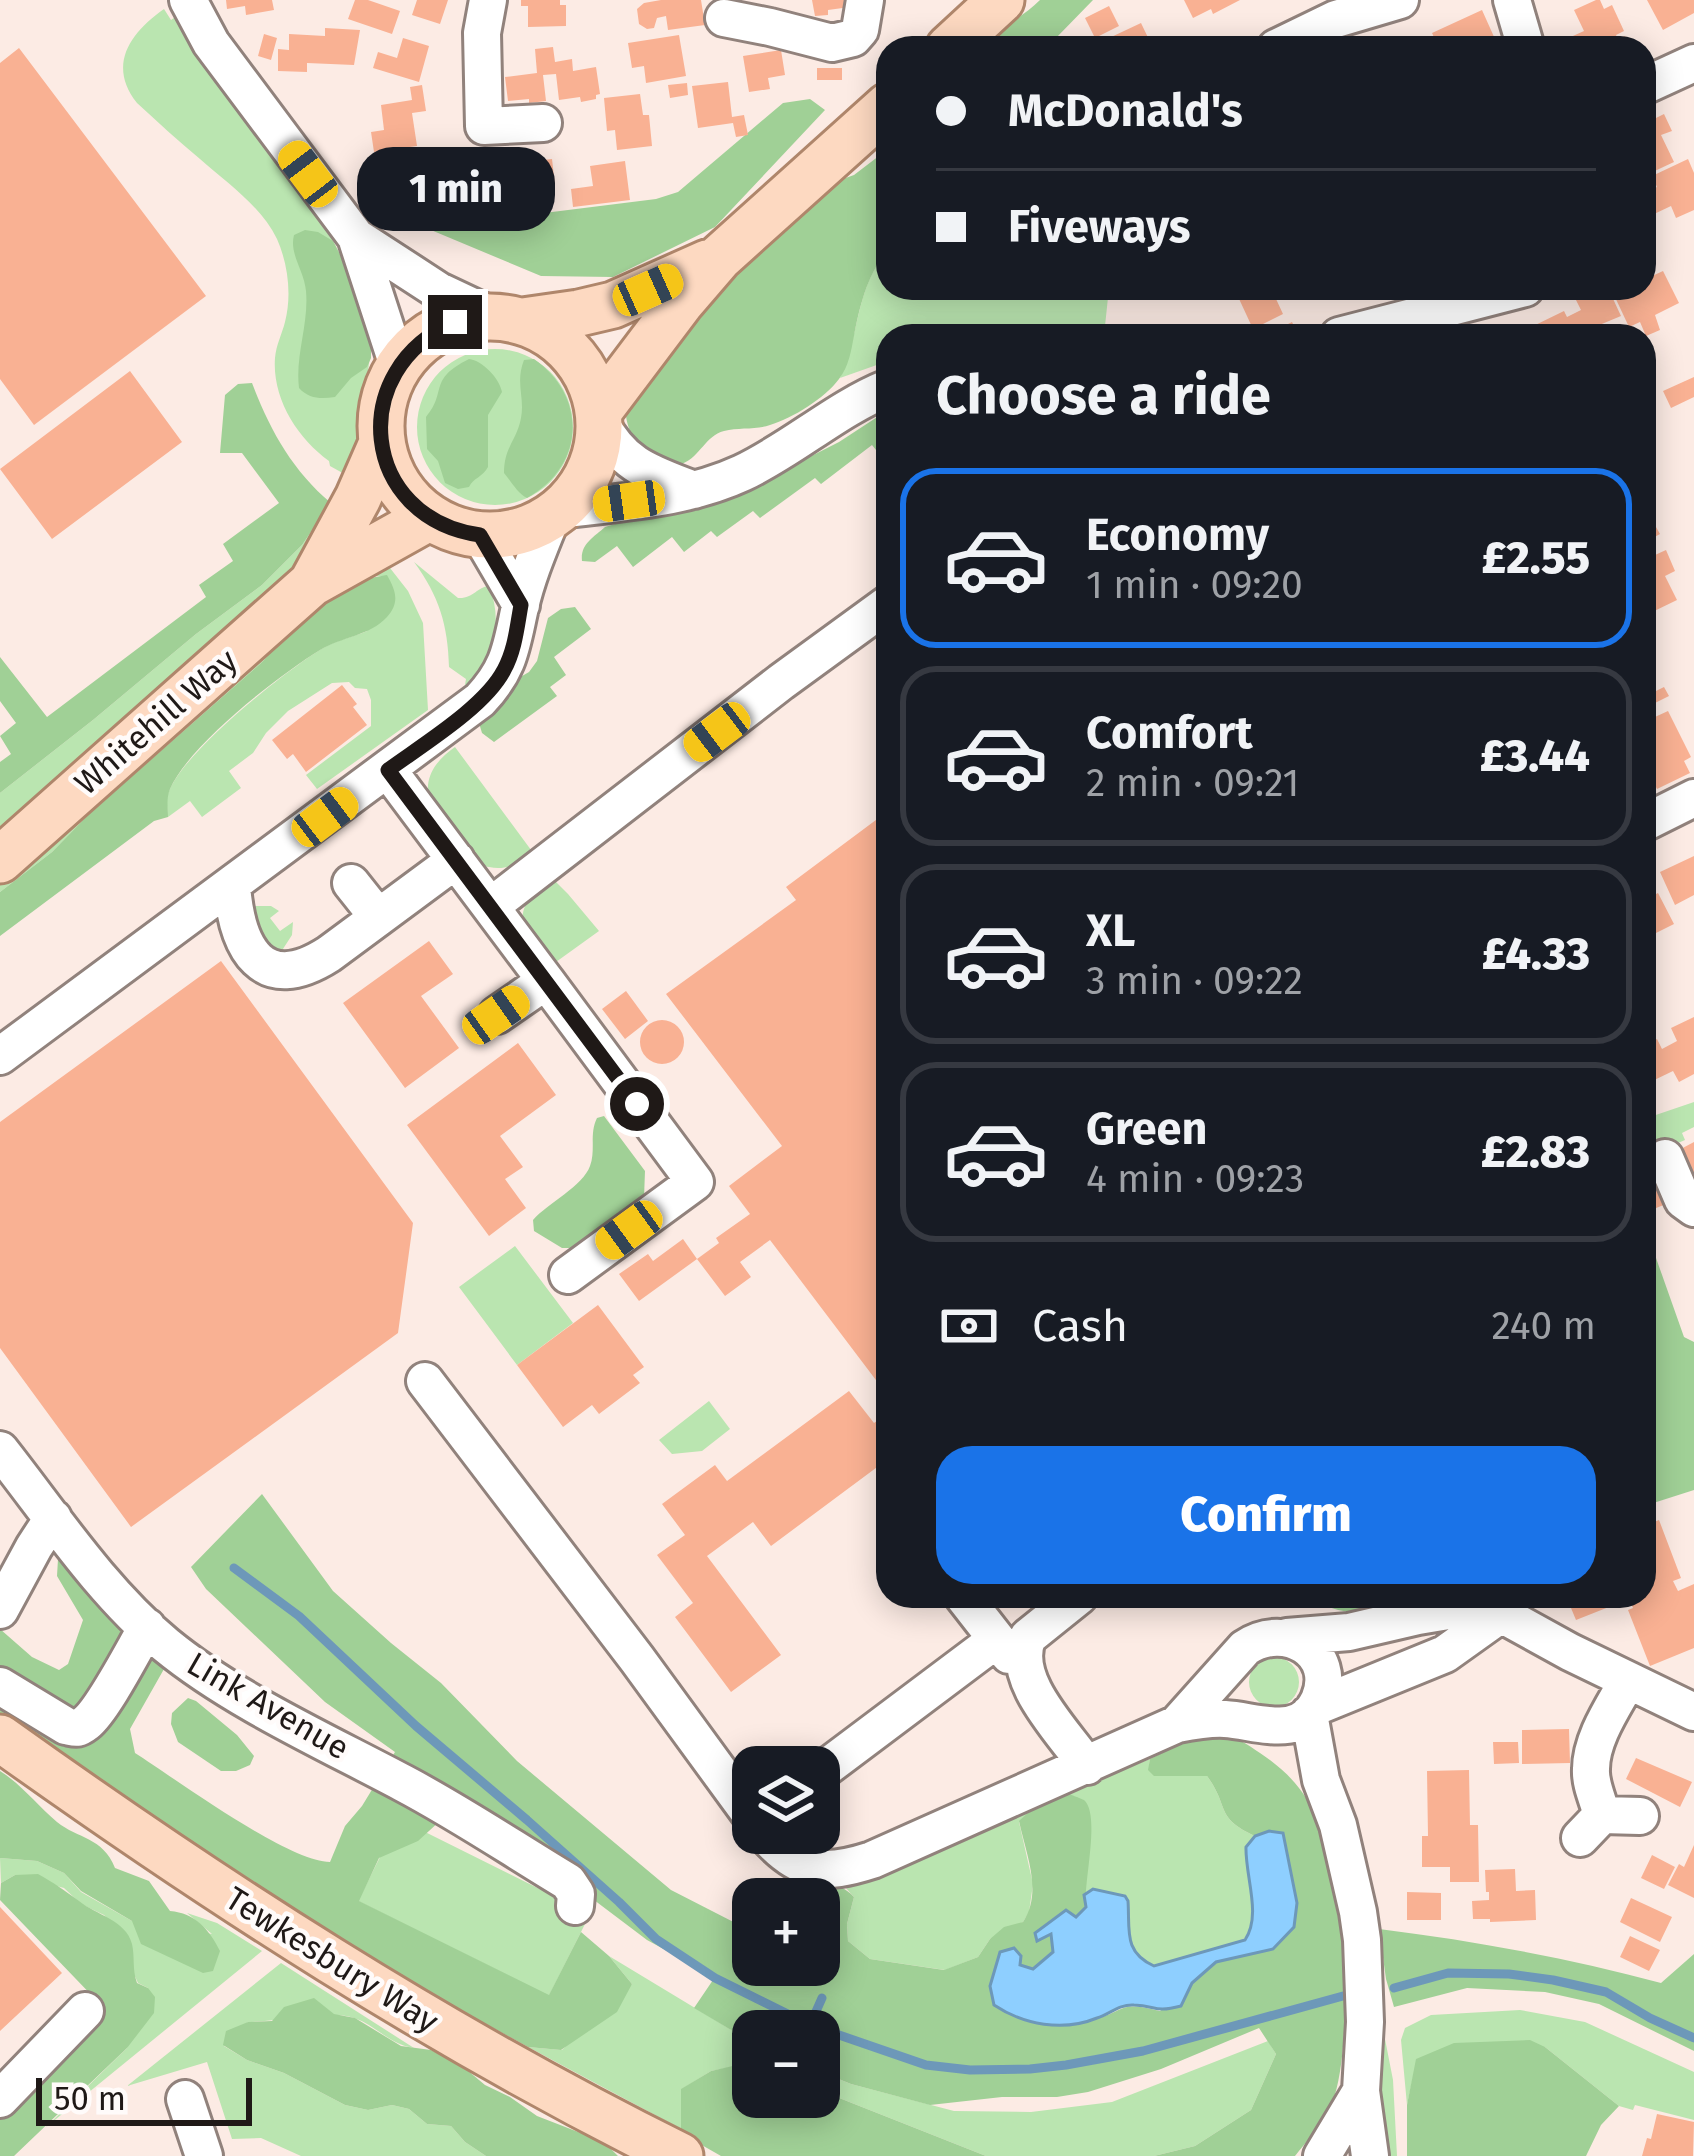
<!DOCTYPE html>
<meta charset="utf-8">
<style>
:root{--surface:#171b24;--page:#20242c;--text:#f1f3f6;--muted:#9ea1a6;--line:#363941;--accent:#1a73e8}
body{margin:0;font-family:"Fira Sans",sans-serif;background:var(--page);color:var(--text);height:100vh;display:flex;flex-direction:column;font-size:45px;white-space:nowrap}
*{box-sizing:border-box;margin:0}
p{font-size:39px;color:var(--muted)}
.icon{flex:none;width:66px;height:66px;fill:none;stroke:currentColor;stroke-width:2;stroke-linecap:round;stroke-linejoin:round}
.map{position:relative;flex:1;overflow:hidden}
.panel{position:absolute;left:876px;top:324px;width:780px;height:1284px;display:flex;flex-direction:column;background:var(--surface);border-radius:36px;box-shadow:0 6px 30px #0003}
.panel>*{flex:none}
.hud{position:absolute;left:876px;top:36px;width:780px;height:264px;border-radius:36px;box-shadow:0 6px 30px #0003;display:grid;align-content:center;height:264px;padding:0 60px;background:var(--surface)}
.fabs{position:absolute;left:732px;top:1746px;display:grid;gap:24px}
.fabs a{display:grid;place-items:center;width:108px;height:108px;border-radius:24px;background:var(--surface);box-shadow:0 6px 30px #0003;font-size:60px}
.scale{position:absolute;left:36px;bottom:30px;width:216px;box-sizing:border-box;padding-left:12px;border:6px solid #1f1917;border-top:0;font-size:33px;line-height:42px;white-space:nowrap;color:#1f1917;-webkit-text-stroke:9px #fffbfa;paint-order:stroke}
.end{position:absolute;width:54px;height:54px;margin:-27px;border:15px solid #1f1917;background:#fff;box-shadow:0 0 0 6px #fff}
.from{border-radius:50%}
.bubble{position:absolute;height:84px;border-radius:36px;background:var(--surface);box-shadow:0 6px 30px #0003;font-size:39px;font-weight:800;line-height:84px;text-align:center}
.car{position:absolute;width:36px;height:72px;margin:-36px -18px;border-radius:15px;box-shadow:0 0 9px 3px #0007;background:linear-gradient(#f5c518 24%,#345 0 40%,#f5c518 0 76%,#345 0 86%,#f5c518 0)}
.hud b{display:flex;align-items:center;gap:42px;height:114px;font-size:45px}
.hud b+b{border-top:3px solid var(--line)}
.hud i{width:30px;height:30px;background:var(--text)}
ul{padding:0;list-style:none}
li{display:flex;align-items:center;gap:36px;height:180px;margin:0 24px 18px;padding:0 36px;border:6px solid var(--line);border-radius:36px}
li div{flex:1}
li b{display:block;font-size:45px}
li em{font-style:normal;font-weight:800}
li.selected{border-color:var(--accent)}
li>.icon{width:108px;height:108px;stroke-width:1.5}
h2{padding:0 60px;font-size:54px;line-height:144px}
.pay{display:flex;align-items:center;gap:30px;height:132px;padding:0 60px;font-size:45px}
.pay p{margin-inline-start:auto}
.cta{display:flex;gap:24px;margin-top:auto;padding:24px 60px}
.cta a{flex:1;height:138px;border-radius:36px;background:var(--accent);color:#fff;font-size:48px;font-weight:800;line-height:138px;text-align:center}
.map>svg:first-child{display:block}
.green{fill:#bae5b0}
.forest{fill:#a0d096}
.water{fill:#8ecfff;stroke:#6d98b9;stroke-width:3}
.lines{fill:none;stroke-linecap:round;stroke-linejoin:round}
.stream{stroke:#6d98b9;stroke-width:9}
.building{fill:#f9b193}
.minor-casing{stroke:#91827c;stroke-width:42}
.major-casing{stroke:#af866b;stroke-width:51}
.minor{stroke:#fff;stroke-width:36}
.major{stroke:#fdd9c1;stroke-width:45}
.route{stroke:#1f1917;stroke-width:15}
.labels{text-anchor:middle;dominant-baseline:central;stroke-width:9;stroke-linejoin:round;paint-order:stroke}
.street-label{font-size:33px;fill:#1f1917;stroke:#fffbfa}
</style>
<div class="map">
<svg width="1694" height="2156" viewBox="0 0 1694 2156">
<rect width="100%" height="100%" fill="#fcebe4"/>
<path class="green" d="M164 9 171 20 178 15 313 204 346 265 371 349 357 451 348 476 330 466 329 461C297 438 272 398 275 358 276 345 282 334 285 322 292 295 288 264 277 239 261 206 227 183 200 159 178 141 158 122 137 103 107 65 130 33 164 9Z
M888 251V288H1109L1105 326 1110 336H888V361L840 378C859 339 856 284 888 251Z
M417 427a78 78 0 1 1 156 0a78 78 0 1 1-156 0Z
M331 503 309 557 0 835V793L93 720 196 634 262 585 302 545Z
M414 562 458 598C473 599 477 587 489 586 505 626 491 660 464 691L466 679 449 667C448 625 439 596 414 562Z
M390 568 408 591 423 623 428 710 317 789 306 775 371 726V700L367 689 355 688 349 682 332 683 288 711 266 733 253 753 229 771 241 788 202 817 190 801 168 817C168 810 166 804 167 798 174 758 288 669 323 648 337 640 353 637 367 631L387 576H374Z
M277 640 271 653 261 663 90 813 52 852 0 892V880Z
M455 747 534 854C519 863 507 871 489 867 472 864 426 802 428 785 430 768 442 756 455 747Z
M548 874 568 894 599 931 549 967C520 919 509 920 548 874Z
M255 906H271L279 911 270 918 280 931 293 922 292 935 281 952C262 943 255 926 255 906Z
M1694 1102V1127L1682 1133 1685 1140 1678 1143 1675 1141 1646 1153 1648 1160 1644 1162V1119Z
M515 1246 573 1323 517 1365 459 1287Z
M709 1401 730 1429 702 1451 672 1454 659 1440Z
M1249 1682a25 25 0 1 1 50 0a25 25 0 1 1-50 0Z
M1150 1759 1149 1770 1207 1776C1230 1807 1214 1817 1255 1836L1246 1848 1253 1918 1251 1933 1237 1944 1154 1966C1123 1953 1130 1930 1128 1901L1093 1889 1084 1895 1091 1820 1066 1793Z
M1035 1806 1019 1822 1033 1884 1029 1912 1023 1922 990 1939 978 1957 945 1970 870 1959 848 1941 847 1924 854 1897 845 1887 893 1872Z
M399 1819 590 1914 549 1996 358 1901Z
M0 1858 37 1861 64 1873 81 1892 132 1921 212 1934 187 1913 217 1923 262 1951 45 2128 127 2048 148 1988 138 1983 132 1970V1945L104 1915 81 1904 64 1888 15 1875 1 1883Z
M609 1956 753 2043V2063L711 2071 682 2089 681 2129 528 2047 562 2050 632 1984Z
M281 1963 414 2048C390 2045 376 2025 354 2018 329 2009 277 2022 248 2022L224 2046 247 2060 284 2073 345 2105 368 2110 392 2105 409 2109 427 2124 451 2126 465 2142 486 2156H301L261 2138 232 2139 207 2062 127 2086Z
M1520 2010 1585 2022 1694 2072V2120L1635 2105 1633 2110 1619 2106 1545 2047 1417 2059 1407 2105 1401 2040 1405 2028 1431 2015Z
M1379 2039H1385L1393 2080 1397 2156H1384L1378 2093Z
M1268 2041 1276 2054 1251 2110 1195 2146 1154 2156H986L819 2090V2071L851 2084 954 2111 1031 2112 1112 2102Z"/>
<path class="forest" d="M1040 0H1093L1056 38 1061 48H978C996 29 1021 19 1040 0Z
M810 99 825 110 715 227 613 277 541 276 419 225 504 218 656 199 678 192 783 103Z
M888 149V251C868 271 859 309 854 336 851 351 849 366 839 379 825 398 793 418 770 425 756 430 739 427 724 431 705 436 701 456 682 464 654 475 629 441 626 416 626 410 627 404 627 398L732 273 826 185 854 175Z
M305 230 318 232 333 241 353 280 371 328V358L367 367 351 378 335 397C321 399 309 399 299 388 295 355 309 324 306 291 304 270 289 254 294 235Z
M469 359C482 360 500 379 502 392L488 415V467C483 477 473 478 469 487L458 489 445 483 438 461 427 449 426 417C448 391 427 380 469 359Z
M534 359C588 397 585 466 527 498 518 494 511 481 504 473 504 447 517 440 521 418 525 397 515 383 524 360Z
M252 383C270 430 292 470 331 503L302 545 262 585 196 634 93 720 0 793V762L11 754 0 736 16 723 0 701V657L47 717 206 597 199 585 233 561 223 544 279 503 242 453H220L225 395 238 384Z
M888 410V465L872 445 821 484 815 478 760 518 753 511 717 537 711 531 684 552 672 537 633 567 617 546 595 562 582 561C580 544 594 537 605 527L768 478 839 442Z
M387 575C396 591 400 602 387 617 370 636 341 637 320 650 278 676 190 744 170 789 166 799 168 807 168 817L154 821 0 936V892L52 852 90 813 261 663C270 655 272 647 278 639 283 631 330 592 339 587 347 583 378 576 387 575Z
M575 607 591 629 554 657 566 675 550 687 557 696 494 742 482 733 479 723 517 679 529 672 537 661 548 618 561 609Z
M604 1116 645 1171 644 1198 576 1248H562L534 1231 533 1220C548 1203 583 1186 590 1166 596 1150 589 1134 597 1118Z
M1644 1224 1684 1337 1694 1342V1490L1644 1506Z
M262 1494 333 1591 391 1643 441 1683 517 1761 671 1890 753 1932V1965H819V1899H798L795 1894C815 1883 837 1879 854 1897L847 1924 848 1941 870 1959 944 1970 978 1957 990 1939 1004 1927 1023 1922C1043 1892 1026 1854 1019 1821L1035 1806 1066 1793C1067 1793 1082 1799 1084 1800 1101 1815 1083 1883 1086 1907L1076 1918 1051 1933 1053 1952 1033 1969 1020 1965 1000 1952 1040 2025C1057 2024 1076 2025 1092 2020 1127 2011 1117 2000 1160 2011L1216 1962 1272 1949 1269 1831 1255 1836C1214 1817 1230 1807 1207 1776H1154L1148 1770 1150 1759C1170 1749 1197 1734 1219 1734 1235 1735 1248 1745 1260 1753 1278 1765 1295 1780 1306 1798 1344 1860 1357 2036 1332 2104 1326 2122 1307 2140 1295 2156H1154L1195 2146 1251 2110 1276 2054 1259 2028 1161 2069 1088 2092 1057 2097H1002L930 2105 851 2084 819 2071V2031H753V2043L694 2008 715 1977 647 1940 488 1820H441L418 1841 379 1858 359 1901 549 1995 581 1932 609 1956 632 1984 617 2012 561 2050 528 2047 330 1939 0 1723V1629L32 1657 59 1670 68 1664 83 1620 57 1576 58 1559 69 1554 163 1657 164 1669 130 1729 135 1753C176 1779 288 1862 330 1862L345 1826 362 1806 395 1752 325 1702 206 1589 191 1567Z
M1307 1596H1411C1366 1612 1351 1622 1307 1596Z
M188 1698 196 1701 237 1735 254 1756 250 1765 236 1771H221L178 1742 171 1724 172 1713Z
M0 1771C22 1785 37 1805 57 1822 78 1839 103 1837 115 1868L149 1881 170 1911C195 1913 209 1929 220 1951L213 1971 203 1973 141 1944 132 1921 81 1891 64 1873 37 1861 0 1858Z
M38 1874C54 1883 64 1890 79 1901 96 1915 126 1920 132 1944 135 1957 132 1969 137 1983L148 1988 155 1997 154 2013 127 2048 14 2156H0V2118L104 2017 100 2004 0 1900 1 1883 15 1875Z
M1379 1929C1475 1941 1568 1958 1661 1983L1694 1954V2051L1599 2004 1545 1992 1467 1988 1394 2007 1386 1979Z
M314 1998 334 2014 355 2018 401 2046 431 2050 461 2065 485 2085 510 2097 537 2116 604 2142 618 2156H486L465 2142 451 2126 427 2124 409 2109 392 2105 368 2110 345 2105 284 2073 247 2060 223 2045 226 2031 248 2022 272 2021 284 2007Z
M1530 2040 1545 2047 1619 2106 1601 2125 1586 2156H1407V2105L1416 2059 1454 2043Z
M750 2062 753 2063V2097H819V2090L986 2156H721L700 2144 681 2129V2089L711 2071Z"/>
<path class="water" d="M1269 1831 1283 1833 1297 1903 1294 1927 1273 1949 1216 1962 1192 1983 1181 2006C1154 2013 1157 2006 1134 2005 1119 2004 1110 2014 1097 2018 1063 2032 1024 2025 994 2005L990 1986 1000 1952 1014 1948 1021 1956 1020 1965 1033 1969 1053 1952 1051 1934 1037 1941 1035 1933 1066 1910 1076 1917 1086 1907 1084 1895 1093 1889 1125 1896 1128 1901C1130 1930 1123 1952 1154 1966L1245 1940C1262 1915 1245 1876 1246 1847L1255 1836Z"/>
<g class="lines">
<path class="stream" d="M234 1568 299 1616 416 1726 527 1820 619 1902 656 1939 715 1978 810 2025 926 2065 970 2070 1030 2069 1066 2065 1143 2051 1343 1996
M1394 1988 1448 1973 1509 1974 1553 1980 1606 1992 1650 2018 1694 2038
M810 2025 822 1998"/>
</g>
<path class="building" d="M226 0H272L274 10 246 15 245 6 227 9Z
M355 0H368L400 11 392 34 348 19Z
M417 0H448L440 24 412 15Z
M521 0H560V5H566V26L528 27V6H521Z
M661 0H701L705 25 668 30 666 16 657 18 654 28 647 29 639 24 637 9 644 3Z
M812 0H849L850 7 828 10V15L815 16Z
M1184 0H1240L1213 14 1211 9 1193 18Z
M1596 0H1600L1604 9 1612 5 1624 31 1616 35 1618 39 1625 36 1631 48H1567L1564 40 1584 31 1574 10Z
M1647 0H1694V13L1663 30Z
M1109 6 1119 26 1095 38 1085 18Z
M1482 10 1499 48H1439L1432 33Z
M1141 23 1153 48H1111L1107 39Z
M325 28 360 30 354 65 307 63V72L278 71V49L289 50V34L325 36Z
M264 34 277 38 271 60 258 56Z
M679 35 686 76 646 83 644 66 632 68 628 43Z
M403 38 429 46 419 82 373 68 378 52 397 58Z
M553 47 555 62 572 59 573 71 596 67 600 94 596 95V99L581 102 580 97 559 100 556 74 543 75 546 101 529 103V99L508 101 505 77 537 73 535 49Z
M19 48 206 296 34 425 0 379V63Z
M781 50 785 75 768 78 770 89 749 92 743 56Z
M817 68H842V80H817Z
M728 82 732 117 744 115 748 135 736 137 733 123 698 128 692 86Z
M687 83 688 95 670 98 668 85Z
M422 85 426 111 412 113 417 146 374 152 371 132 384 130 381 105 412 100 410 87Z
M640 94 643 115H649L652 146 617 150 615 130 607 131 604 98Z
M1664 114 1672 131 1661 135 1674 162 1644 176V124Z
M420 158 427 202H430L432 217 419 218 398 210 391 162Z
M493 158 496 185 451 191 447 163Z
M552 159 555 185H549L551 199 530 201 529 190 518 191 520 211 505 213 503 190 512 189 509 164Z
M1688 159 1694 173V210L1676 218 1671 206 1652 215 1644 196V193L1657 187 1652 176Z
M625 161 630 200 573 207 571 189 593 186 590 166Z
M457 202 460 224 438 227 435 205Z
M1644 264 1650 277 1663 271 1679 303 1655 315 1660 330 1646 336 1640 322 1629 327 1614 295 1626 288H1644Z
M1234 288H1271L1283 314 1253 329Z
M1597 288H1608L1621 316 1597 326 1600 332 1591 336H1523L1521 332 1564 311 1567 317 1581 310 1575 298Z
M1292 322 1299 336H1264Z
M130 371 182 442 52 539 0 469Z
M1694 377V397L1671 408 1663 391Z
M1648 513 1660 534 1644 543V515Z
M1666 550 1675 571 1665 576 1677 600 1644 616V560Z
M1644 667 1656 691 1664 687 1669 696 1645 708Z
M342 685 357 704 353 707 367 725 306 772 293 754 287 759 272 740Z
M1668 711 1691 757 1684 761 1690 773 1657 789 1644 763V722Z
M888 811V1396L770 1240 740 1262 751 1277 725 1296 697 1259 639 1301 619 1274 648 1254 653 1261 683 1239 697 1259 719 1243 716 1238 750 1214 729 1186 782 1146 666 994 796 900 786 887Z
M1694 856V895L1675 905 1660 872Z
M1658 893 1674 924 1644 939V900Z
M429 941 453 974 421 996 459 1048 405 1088 343 1003Z
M221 961 413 1223 398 1333 131 1527 0 1348V1122Z
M626 991 648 1021 625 1039 602 1009Z
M1694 1017V1074L1679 1082 1673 1071 1644 1085V1046L1657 1039 1662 1049 1677 1041 1671 1028Z
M640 1042a22 22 0 1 1 44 0a22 22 0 1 1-44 0Z
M518 1043 556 1095 500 1136 523 1167 505 1179 526 1208 489 1236 407 1125Z
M1694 1142V1182L1677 1151Z
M1650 1164 1666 1204 1644 1213V1166Z
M598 1305 644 1367 633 1375 640 1383 599 1414 592 1405 563 1427 517 1365Z
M849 1391 874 1423 888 1413V1459L771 1546 753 1522 707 1556 781 1655 731 1692 675 1617 693 1603 657 1555 685 1535 662 1504 715 1465 727 1481Z
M1659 1520 1681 1578 1673 1581 1678 1591 1694 1584V1648L1650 1666 1628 1610 1633 1608 1629 1599 1576 1620 1566 1596H1644V1526Z
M1569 1729 1570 1763 1522 1764V1730Z
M1493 1742H1518L1519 1763 1494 1764Z
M1636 1758 1692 1782 1680 1807 1626 1779Z
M1469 1770 1470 1825H1478L1479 1882H1450V1867H1422V1836H1428L1427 1771Z
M1694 1845V1898L1668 1885 1679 1864 1684 1867Z
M1652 1855 1675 1867 1664 1889 1641 1878Z
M1515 1869 1516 1891 1535 1890 1536 1920 1490 1922V1919H1473L1472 1901 1489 1900V1892H1486L1485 1870Z
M1407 1892 1441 1893V1920H1407Z
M1631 1898 1672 1917 1660 1942 1620 1922Z
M0 1907 62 1973 0 2031Z
M1630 1936 1660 1950 1649 1971 1620 1957Z
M1657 2114 1694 2122 1693 2156H1642L1647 2138 1651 2139Z"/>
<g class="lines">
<defs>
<path id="minor" d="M188 0 211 43 356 237 398 366
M488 0 482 33 484 126 543 123
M1512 0 1526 48
M724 18 770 27 832 43 853 38 860 30 865 0
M1276 48 1336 19 1400 0
M1644 86 1694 63
M356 237 439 291 492 316
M1339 336 1525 288
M600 422C623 466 650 473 694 490
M560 510C621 502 686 499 742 473 793 449 836 409 888 388
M480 535 521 605
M388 770 546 981 497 1015
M1644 823 1694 798
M351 883 378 917
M232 886C237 948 262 997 329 954L456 860
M491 906 781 682 888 604
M546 981 695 1182 568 1275
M0 1056 480 700C510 668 511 647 520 607 527 576 540 546 552 516
M1665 1158 1683 1200 1694 1208
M425 1381 637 1659 753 1818
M0 1450C52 1516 101 1591 166 1645 233 1700 326 1742 403 1783 460 1813 513 1849 568 1882L576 1894 575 1906
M963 1596 1009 1655
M1079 1596 1028 1637C1009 1680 1064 1732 1087 1766
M0 1610 34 1547 53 1518
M1287 1637 1349 1632 1418 1616 1454 1610 1501 1614 1570 1652 1694 1712
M0 1686 66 1726C76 1728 77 1730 86 1723 103 1710 134 1649 147 1627
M1315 1707 1445 1654 1501 1614
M1309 1714 1321 1780 1338 1825 1358 1912 1362 1940 1365 2022 1361 2091 1370 2156
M819 1773 996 1640
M1602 1815 1640 1816
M764 1833C798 1873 823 1876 872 1860L1177 1724C1193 1721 1209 1718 1225 1719 1258 1721 1301 1741 1319 1700 1339 1653 1286 1620 1245 1648L1177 1724
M1580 1838 1602 1815C1598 1800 1590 1784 1591 1769 1591 1738 1614 1706 1628 1680
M0 2099 85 2011
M185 2099 204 2156
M1322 2156 1361 2091"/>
<path id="major" d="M949 48 1001 0
M381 426a109 109 0 1 1 218 0a109 109 0 1 1-218 0Z
M523 321 579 313 613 305 707 263
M599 411 682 301 719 258 888 106
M312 583 358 498 382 443
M0 860 312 583 430 517
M0 1738C218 1894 440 2037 680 2156"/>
</defs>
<use href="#minor" class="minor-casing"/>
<use href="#major" class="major-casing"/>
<use href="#minor" class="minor"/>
<use href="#major" class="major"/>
</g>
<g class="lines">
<path class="route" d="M455 322C345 369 360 518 480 535L521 605C517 627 515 650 504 670 485 707 422 745 388 770L637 1104"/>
</g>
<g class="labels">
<g class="street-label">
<text transform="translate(156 722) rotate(-41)">Whitehill Way</text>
<text transform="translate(268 1706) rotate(30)">Link Avenue</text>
<text transform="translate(332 1960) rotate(32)">Tewkesbury Way</text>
</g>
</g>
</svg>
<div class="fabs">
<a><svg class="icon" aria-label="layers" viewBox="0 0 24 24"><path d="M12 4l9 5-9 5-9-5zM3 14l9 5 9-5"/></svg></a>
<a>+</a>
<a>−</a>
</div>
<div class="scale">50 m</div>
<i class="end from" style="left:637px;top:1104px"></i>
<i class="end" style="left:455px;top:322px"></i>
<div class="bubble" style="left:357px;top:147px;width:198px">1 min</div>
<i class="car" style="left:308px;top:174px;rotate:323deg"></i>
<i class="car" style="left:648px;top:290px;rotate:66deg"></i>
<i class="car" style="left:629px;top:501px;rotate:262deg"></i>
<i class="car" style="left:717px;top:732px;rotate:233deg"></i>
<i class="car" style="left:325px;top:817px;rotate:53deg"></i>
<i class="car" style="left:496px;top:1015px;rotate:55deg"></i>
<i class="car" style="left:629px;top:1230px;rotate:234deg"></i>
<div class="hud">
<b><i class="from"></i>McDonald's</b>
<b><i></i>Fiveways</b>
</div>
<section class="panel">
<h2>Choose a ride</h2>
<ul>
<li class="selected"><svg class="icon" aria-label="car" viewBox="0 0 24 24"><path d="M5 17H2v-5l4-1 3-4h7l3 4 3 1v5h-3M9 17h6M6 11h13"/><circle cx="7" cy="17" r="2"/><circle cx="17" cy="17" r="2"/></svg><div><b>Economy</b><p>1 min · 09:20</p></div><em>£2.55</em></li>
<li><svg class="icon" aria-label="car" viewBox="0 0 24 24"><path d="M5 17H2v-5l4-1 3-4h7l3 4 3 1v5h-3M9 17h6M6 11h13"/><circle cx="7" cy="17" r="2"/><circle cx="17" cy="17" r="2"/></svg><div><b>Comfort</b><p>2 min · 09:21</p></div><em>£3.44</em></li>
<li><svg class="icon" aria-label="car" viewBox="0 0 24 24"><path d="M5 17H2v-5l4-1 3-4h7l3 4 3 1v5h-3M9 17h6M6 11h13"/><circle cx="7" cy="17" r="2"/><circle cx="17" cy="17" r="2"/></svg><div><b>XL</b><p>3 min · 09:22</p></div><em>£4.33</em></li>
<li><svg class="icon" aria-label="car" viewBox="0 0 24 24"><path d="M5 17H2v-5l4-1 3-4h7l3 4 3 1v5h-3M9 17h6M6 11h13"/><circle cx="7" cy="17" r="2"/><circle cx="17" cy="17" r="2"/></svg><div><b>Green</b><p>4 min · 09:23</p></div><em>£2.83</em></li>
</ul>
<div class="pay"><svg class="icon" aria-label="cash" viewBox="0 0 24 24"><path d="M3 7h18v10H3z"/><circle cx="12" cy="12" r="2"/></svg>Cash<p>240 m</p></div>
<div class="cta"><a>Confirm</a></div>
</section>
</div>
